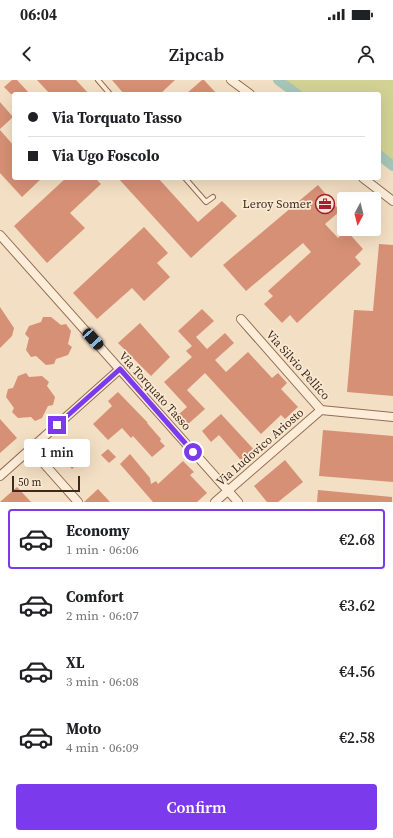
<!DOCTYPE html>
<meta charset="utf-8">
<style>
:root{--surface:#fff;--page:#f2f2f2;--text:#202124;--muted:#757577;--line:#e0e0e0;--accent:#7c3aed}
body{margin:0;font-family:"Source Serif 4",serif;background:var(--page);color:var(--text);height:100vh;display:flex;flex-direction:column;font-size:15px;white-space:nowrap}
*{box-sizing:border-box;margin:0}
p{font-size:13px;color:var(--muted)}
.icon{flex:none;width:22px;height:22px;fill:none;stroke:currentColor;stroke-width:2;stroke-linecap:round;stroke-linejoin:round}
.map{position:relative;height:422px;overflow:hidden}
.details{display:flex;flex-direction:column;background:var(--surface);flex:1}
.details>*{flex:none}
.guide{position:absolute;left:12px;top:12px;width:369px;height:88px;border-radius:4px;box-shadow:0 4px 16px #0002;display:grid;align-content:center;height:88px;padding:0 16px;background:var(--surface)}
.needle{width:26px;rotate:187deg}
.tools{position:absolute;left:337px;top:112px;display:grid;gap:8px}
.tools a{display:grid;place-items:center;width:44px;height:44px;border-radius:4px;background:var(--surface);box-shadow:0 4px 16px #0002;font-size:20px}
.scale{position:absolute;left:12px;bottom:10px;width:68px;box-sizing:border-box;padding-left:4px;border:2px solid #3f291d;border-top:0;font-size:11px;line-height:14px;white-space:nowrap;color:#3f291d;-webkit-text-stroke:3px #faead4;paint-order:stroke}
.end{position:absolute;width:18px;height:18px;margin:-9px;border:5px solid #7c3aed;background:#fff;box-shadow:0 0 0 2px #fff}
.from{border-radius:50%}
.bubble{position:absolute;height:28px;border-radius:4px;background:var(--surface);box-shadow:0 4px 16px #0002;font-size:13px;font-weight:600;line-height:28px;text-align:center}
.car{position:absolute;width:12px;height:24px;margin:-12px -6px;border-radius:5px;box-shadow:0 0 3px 1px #0007;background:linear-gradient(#222 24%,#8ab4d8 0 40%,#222 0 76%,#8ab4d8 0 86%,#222 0)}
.guide b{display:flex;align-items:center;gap:14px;height:38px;font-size:15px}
.guide b+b{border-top:1px solid var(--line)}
.guide i{width:10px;height:10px;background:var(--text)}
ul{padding:7px 0 0;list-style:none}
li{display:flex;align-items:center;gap:12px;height:60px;margin:0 8px 6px;padding:0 8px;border:2px solid transparent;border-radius:4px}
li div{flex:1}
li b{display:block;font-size:15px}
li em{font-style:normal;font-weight:600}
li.current{border-color:var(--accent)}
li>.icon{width:36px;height:36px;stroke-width:1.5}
.button{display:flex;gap:8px;margin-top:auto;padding:8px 16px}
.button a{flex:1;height:46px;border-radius:4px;background:var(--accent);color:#fff;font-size:16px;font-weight:600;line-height:46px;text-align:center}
.status{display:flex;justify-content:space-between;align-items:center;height:28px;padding:0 20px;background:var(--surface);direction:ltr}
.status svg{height:11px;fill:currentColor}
header{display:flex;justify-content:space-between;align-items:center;height:52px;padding:0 16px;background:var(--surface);font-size:18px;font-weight:600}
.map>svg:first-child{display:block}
.green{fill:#d3d295}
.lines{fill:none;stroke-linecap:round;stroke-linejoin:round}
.canal{stroke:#a6c6b8;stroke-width:10}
.building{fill:#d69075}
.service-casing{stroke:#916e57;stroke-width:6}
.minor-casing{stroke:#916e57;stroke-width:10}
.service{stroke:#fdedd8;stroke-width:4}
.minor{stroke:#fdedd8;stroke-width:8}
.route{stroke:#7c3aed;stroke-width:5}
.labels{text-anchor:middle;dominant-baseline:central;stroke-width:3.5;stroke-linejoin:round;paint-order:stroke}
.poi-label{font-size:12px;fill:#3f291d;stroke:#faead4;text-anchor:end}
.street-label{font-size:12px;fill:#3f291d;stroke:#faead4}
</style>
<div class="status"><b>06:04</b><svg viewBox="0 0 49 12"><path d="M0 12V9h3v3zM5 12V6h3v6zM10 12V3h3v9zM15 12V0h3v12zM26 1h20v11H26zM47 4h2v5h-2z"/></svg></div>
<header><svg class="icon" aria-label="back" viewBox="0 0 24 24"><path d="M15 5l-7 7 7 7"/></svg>Zipcab<svg class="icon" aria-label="person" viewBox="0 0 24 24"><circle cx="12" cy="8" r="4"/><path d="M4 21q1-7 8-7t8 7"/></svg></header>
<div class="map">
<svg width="393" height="422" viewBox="0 0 393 422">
<rect width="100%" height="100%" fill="#f3dfc3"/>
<path class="green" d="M279 0H393V85L379 74V14H298Z"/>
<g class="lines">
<path class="canal" d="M278 0 297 14
M379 75 393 86"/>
</g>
<path class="building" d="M12 0H17L30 14H11L4 7Z
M37 0H76L89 14H50Z
M112 0H175L160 14H124Z
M202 0H204L217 14H186Z
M0 22 13 37 0 49Z
M0 50 14 66V98H42L22 117 0 93Z
M66 98H95L101 104 70 133 85 148 47 183 14 146Z
M118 98H158L198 142 222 121 237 136 191 178Z
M318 105 340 131 325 144 338 158 346 150 363 169 355 177 361 184 297 243 290 235 282 243 264 224 273 216 268 211 311 172 303 163 246 211 223 185Z
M144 147 168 173 157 183 170 197 144 221 132 208 97 239 73 213Z
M379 164 393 165V316L347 312 354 230 373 231Z
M0 227 14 248 12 256 0 268Z
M202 229 214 241 196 257 207 269 225 253 234 263 215 280 226 292 248 272 272 298 278 293 287 303 281 309 298 327 285 339 281 335 261 354 205 293 187 310 205 329 187 345 178 335 187 327 164 302 192 277 186 271 192 266 178 251Z
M43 237H51L61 245 66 244 71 251 68 264 72 267 68 275 56 279 54 284 46 285 36 276 31 277 26 270 29 258 25 254 29 246 41 242Z
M140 243 170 277 151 296 118 263Z
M26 293 29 297 42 296 49 302 47 306 55 317 53 325 48 326 42 338 35 341 31 337 18 338 12 332 14 328 6 317 8 309 13 308 18 296Z
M118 312 148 343H147L161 359 160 361 165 366 152 377 133 356 131 358 122 348 108 360 93 344 112 326 108 321Z
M221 334 258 374 245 385 219 355 211 362 202 351Z
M0 339 17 358 0 373Z
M323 350 393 356V402L319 396Z
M75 361 87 375 72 389 59 375Z
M108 369 116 377 109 383 101 375Z
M130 374 150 398 151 404 156 401 158 404 183 381 194 392 190 395 207 413 197 422H153L120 384Z
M285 380 303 402 278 422H267L254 406Z
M17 407 31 422H0Z
M98 409 110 422H84Z
M318 410 392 417V422H317Z"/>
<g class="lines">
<defs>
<path id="service" d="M98 0 110 14
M185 98 206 122 213 117"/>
<path id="minor" d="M231 0 250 14
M363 98 393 121
M0 155 238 422
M241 239 321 330 393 337
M31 369 78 422
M0 396 120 289
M215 422 321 330"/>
</defs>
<use href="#service" class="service-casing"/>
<use href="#minor" class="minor-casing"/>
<use href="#service" class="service"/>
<use href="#minor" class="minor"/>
</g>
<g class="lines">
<path class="route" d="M57 345 120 289 193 372"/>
</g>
<defs>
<symbol id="office-ring" viewBox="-11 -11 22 22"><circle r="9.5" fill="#faead4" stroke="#a71f33" stroke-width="1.5"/><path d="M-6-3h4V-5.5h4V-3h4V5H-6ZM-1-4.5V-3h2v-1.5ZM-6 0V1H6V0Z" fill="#a71f33"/></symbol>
</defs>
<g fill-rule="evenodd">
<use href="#office-ring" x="314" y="113" width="22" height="22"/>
</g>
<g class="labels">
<g class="poi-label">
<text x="311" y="124">Leroy Somer</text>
</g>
<g class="street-label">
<text transform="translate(298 285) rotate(48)">Via Silvio Pellico</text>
<text transform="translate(155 311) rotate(48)">Via Torquato Tasso</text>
<text transform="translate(260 367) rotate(-41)">Via Ludovico Ariosto</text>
</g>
</g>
</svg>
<div class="tools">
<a><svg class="needle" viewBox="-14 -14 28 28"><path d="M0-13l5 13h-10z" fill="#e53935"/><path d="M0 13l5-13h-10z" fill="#757577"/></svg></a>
</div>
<div class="scale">50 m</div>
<i class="end from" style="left:193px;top:372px"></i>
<i class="end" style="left:57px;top:345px"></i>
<div class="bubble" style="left:24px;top:359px;width:66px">1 min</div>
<i class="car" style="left:93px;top:259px;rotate:138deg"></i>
<div class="guide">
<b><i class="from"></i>Via Torquato Tasso</b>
<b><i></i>Via Ugo Foscolo</b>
</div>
</div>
<section class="details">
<ul>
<li class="current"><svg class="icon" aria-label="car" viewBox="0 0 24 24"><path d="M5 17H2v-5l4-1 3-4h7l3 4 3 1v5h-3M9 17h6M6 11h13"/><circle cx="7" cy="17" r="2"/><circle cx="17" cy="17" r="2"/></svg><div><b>Economy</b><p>1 min · 06:06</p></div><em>€2.68</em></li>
<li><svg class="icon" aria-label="car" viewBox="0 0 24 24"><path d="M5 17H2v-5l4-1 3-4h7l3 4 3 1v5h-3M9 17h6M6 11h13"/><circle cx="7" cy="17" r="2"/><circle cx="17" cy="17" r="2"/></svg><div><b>Comfort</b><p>2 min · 06:07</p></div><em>€3.62</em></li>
<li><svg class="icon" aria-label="car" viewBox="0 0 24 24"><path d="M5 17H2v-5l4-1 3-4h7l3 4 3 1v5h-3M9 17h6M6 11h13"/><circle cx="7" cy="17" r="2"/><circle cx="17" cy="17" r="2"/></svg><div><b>XL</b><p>3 min · 06:08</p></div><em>€4.56</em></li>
<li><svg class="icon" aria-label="car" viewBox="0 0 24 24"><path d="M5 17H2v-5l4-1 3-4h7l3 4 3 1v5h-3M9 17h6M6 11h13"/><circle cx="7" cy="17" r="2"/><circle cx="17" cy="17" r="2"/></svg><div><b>Moto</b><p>4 min · 06:09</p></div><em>€2.58</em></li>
</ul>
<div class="button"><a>Confirm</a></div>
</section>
